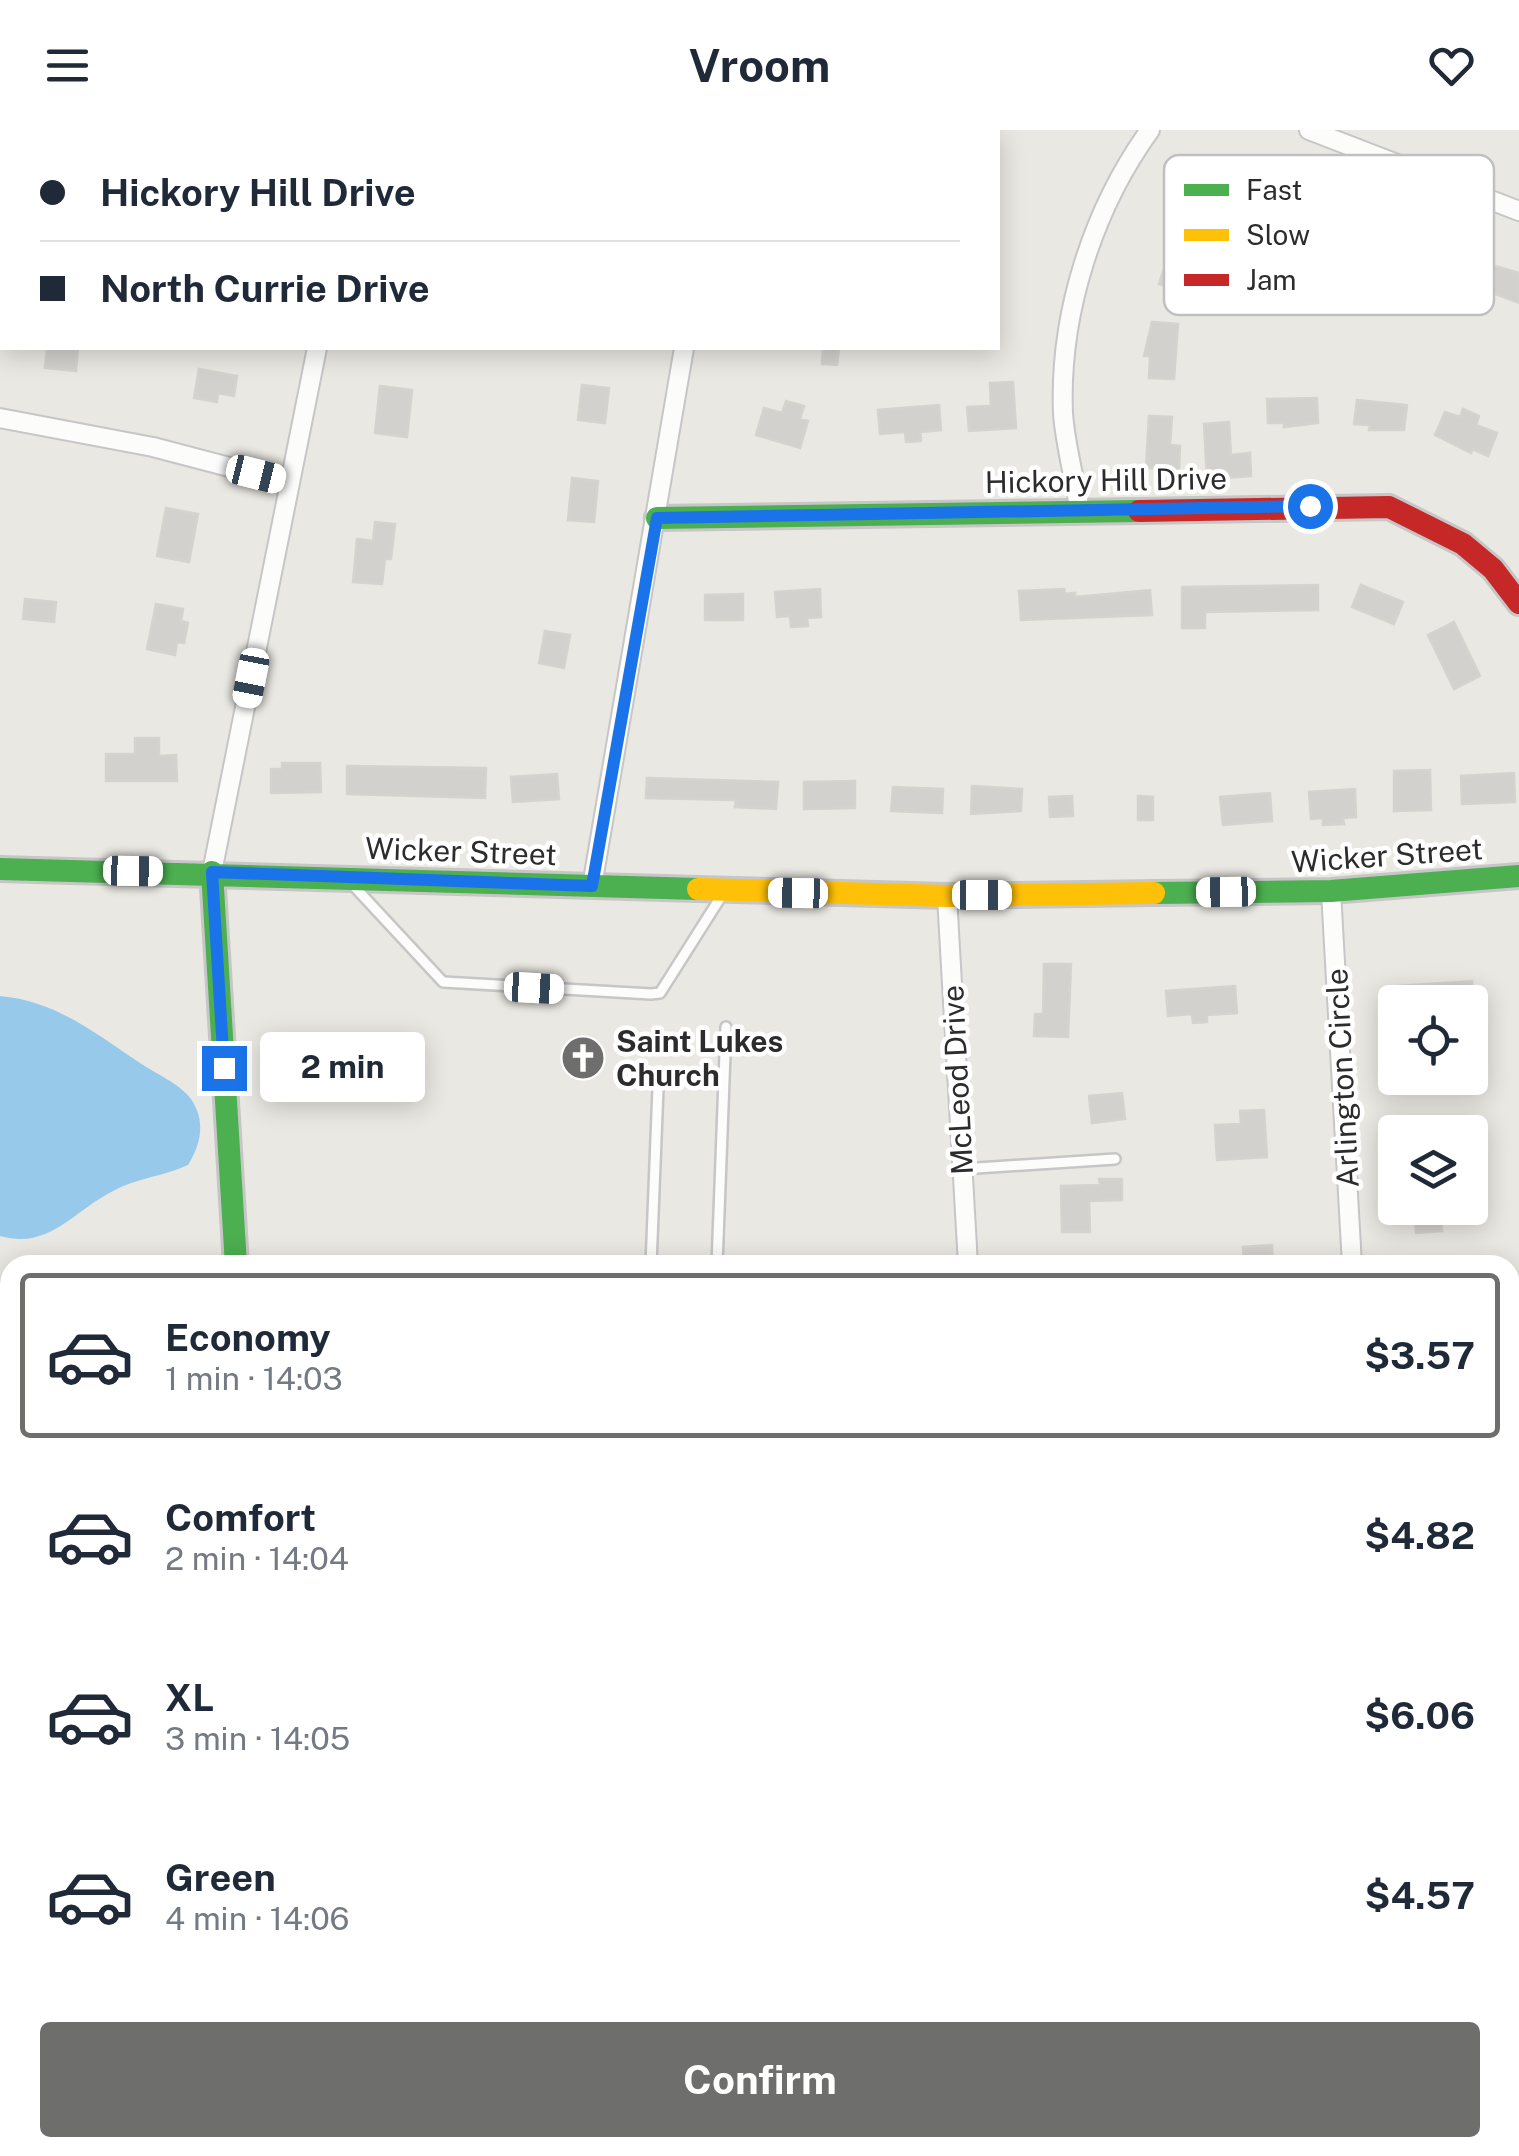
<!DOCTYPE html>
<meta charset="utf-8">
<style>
:root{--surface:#fff;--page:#f2f2f3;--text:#1f2937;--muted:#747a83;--line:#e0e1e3;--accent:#6e6e6c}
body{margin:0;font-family:"Public Sans",sans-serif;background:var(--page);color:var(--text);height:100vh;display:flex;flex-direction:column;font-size:38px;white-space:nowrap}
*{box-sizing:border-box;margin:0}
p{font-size:32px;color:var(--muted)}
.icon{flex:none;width:55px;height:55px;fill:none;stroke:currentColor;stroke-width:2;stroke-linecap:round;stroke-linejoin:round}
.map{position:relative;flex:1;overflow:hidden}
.side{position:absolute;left:0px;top:1125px;width:1520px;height:902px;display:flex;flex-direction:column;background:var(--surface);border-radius:30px 30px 0 0;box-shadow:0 5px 25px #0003}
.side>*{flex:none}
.hud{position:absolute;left:0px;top:0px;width:1000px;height:220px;box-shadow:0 5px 25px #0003;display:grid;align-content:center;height:220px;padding:0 40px;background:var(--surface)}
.fabs{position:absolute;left:1378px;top:855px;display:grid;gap:20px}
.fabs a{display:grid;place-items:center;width:110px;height:110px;border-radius:10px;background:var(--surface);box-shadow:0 5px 25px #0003;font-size:50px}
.end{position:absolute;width:45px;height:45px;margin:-22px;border:12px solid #1a73e8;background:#fff;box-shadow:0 0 0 5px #fff}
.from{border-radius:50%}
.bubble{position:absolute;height:70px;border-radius:10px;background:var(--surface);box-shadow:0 5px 25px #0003;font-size:32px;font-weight:700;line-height:70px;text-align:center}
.car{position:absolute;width:30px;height:60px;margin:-30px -15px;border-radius:12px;box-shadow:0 0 8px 2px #0007;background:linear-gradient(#fff 24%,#345 0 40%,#fff 0 76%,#345 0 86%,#fff 0)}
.hud b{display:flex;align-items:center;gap:35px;height:95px;font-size:38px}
.hud b+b{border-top:2px solid var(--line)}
.hud i{width:25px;height:25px;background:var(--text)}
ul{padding:18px 0 0;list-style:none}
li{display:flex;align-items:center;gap:30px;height:165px;margin:0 20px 15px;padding:0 20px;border:5px solid transparent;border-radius:10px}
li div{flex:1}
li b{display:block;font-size:38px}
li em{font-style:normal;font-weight:700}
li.active{border-color:var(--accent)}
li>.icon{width:90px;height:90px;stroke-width:1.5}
.primary-button{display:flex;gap:20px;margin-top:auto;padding:20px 40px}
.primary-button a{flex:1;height:115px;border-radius:10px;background:var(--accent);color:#fff;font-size:40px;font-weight:700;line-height:115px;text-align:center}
header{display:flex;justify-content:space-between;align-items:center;height:130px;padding:0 40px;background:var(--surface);font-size:45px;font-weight:700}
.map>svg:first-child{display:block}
.water{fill:#97c9eb}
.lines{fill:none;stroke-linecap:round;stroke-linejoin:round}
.stream{stroke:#97c9eb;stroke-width:5}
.building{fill:#d3d1cd;stroke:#d5d3ce;stroke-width:2.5}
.lane-casing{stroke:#c7c6c7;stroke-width:14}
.street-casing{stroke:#c7c6c7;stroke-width:22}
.fast-casing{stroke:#c7c6c7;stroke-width:28}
.slow-casing{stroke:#c7c6c7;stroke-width:28}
.jam-casing{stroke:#c7c6c7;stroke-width:28}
.lane{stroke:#fcfcfb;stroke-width:9}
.street{stroke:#fcfcfb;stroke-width:18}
.fast{stroke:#4caf50;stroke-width:22}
.slow{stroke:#ffc107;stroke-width:22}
.jam{stroke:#c62828;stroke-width:22}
.route{stroke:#1a73e8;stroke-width:12}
.labels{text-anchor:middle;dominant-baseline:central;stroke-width:9;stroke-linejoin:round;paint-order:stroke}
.street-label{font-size:30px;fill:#2c2c2c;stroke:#fff}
.poi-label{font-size:30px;font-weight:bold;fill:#2c2c2c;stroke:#fff;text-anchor:start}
.key{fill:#fff;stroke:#c0c0c0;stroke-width:2.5}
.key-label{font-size:28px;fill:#2c2c2c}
</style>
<header><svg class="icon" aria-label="menu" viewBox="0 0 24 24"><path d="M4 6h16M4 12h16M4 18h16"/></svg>Vroom<svg class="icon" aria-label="heart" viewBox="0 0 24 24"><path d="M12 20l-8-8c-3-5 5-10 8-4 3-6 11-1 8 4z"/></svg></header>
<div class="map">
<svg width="1519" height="2026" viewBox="0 0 1519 2026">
<rect width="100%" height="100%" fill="#eae8e2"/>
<path class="water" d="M0 866C56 871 95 903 140 933 156 944 179 953 191 969 206 991 201 1014 188 1035 164 1046 137 1048 113 1061 72 1082 49 1120 0 1106Z"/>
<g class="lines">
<path class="stream" d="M1510 1748 1519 1744
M736 2026 742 2018"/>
</g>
<path class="building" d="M1171 118 1194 126 1182 162 1159 154Z
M1492 135 1519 143V173L1482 159Z
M1152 192 1178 194 1174 249 1149 248 1150 226H1144Z
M47 218H78L76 241 45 238Z
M823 218H839L837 235 822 234Z
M199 239 237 246 234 266 218 263 217 272 194 268Z
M1013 252 1016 298 969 301 967 277 991 276 990 253Z
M582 255 609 258 605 293 578 290Z
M380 256 412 260 407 307 375 303Z
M1317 268 1318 293 1284 297V293H1268L1267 269Z
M1357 270 1407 275 1404 300H1369L1370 295 1354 294Z
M786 271 804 276 800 289 808 291 800 318 756 305 764 278 782 283Z
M939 275 941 300 920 302 921 311 906 312 905 302 880 304 878 280Z
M1463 279 1479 286 1476 295 1497 303 1488 326 1473 319 1471 323 1435 305 1445 282 1460 287Z
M1149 286 1172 287 1170 315 1180 316 1179 340 1146 338Z
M1229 292 1231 325 1250 323 1251 346 1207 349 1204 294Z
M572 348 598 351 594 392 568 390Z
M166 378 198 384 189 432 157 426Z
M375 392 395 394 391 429H385L382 454 353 452 357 409 373 411Z
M1318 455V480L1205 482V498H1182V457Z
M1361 455 1403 472 1394 494 1352 477Z
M820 459 821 487 807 488 808 496 791 497 790 486 777 487 775 462Z
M1064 459 1065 464 1075 463V467L1150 460 1152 485 1021 490 1019 461Z
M743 464V490H705V465Z
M25 469 56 472 54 492 23 489Z
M156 474 183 479 181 491 188 493 184 513 177 512 175 525 147 519Z
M1454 492 1480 546 1454 559 1428 505Z
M545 501 570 505 564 538 539 533Z
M135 608H159V626L176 625 177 651H106V624H135Z
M282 633H320L321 662 271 663V639H282Z
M347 636 486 638 485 668 347 664Z
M1430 640 1431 680 1394 681V641Z
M1514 643 1515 672 1462 674 1461 646Z
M557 644 559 669 513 672 511 647Z
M647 648 778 652 776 679 735 677 736 670 646 668Z
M855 651V678L804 679V652Z
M972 656 1022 659 1021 681 971 684Z
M893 657 943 659 942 683 891 681Z
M1355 659 1356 687 1343 688 1344 694 1323 695V688L1311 689 1309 662Z
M1270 663 1272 691 1223 695 1220 667Z
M1072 666 1073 686 1050 687 1049 667Z
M1138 666 1153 667V690H1138Z
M1044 834H1071L1068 907 1034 906 1035 884H1043Z
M1472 851 1473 872H1401L1400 856Z
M1235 856 1237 883 1207 885V892L1193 893 1192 884 1168 886 1166 861Z
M1122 963 1125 989 1092 993 1089 966Z
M1264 980 1267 1027 1217 1030 1215 995 1241 994 1240 981Z
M1099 1049H1122V1070L1089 1071 1090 1102H1062L1061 1056 1100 1055Z
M1414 1078H1440L1442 1101 1416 1103Z
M1272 1115 1273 1135H1244L1243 1117Z"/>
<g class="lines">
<defs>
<path id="lane" d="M351 753 443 852 651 864 660 863 722 765
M962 1039 1115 1029
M651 1135 658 958
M717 1135 726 897"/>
<path id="street" d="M1309 0 1519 81
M356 2V0
M735 2V0
M0 288 153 317 290 353
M1080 382C1075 349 1065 315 1063 283 1059 184 1093 79 1150 0
M212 742 317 218
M592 756 684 218
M1331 761 1352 1135
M947 766 968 1135
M1510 1533 1519 1532
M0 1541H10
M1510 1973 1519 1972
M1082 2018 1083 2026
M1399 2018V2026"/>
<path id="fast" d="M657 388 1139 381
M0 739 698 759
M212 742 236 1135
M1154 763 1331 761 1519 746
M296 2018 297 2026"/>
<path id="slow" d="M698 759 947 766 1154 763"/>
<path id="jam" d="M1139 381 1389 377 1463 414 1493 439 1519 473"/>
</defs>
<use href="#lane" class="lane-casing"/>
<use href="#street" class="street-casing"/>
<use href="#fast" class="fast-casing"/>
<use href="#slow" class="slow-casing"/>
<use href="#jam" class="jam-casing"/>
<use href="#lane" class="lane"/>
<use href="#street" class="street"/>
<use href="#fast" class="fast"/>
<use href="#slow" class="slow"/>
<use href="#jam" class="jam"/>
</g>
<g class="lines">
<path class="route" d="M224 938 212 742 592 756 657 388 1310 376"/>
</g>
<defs>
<symbol id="church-disc" viewBox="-11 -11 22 22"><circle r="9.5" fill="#6e6e6c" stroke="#fff"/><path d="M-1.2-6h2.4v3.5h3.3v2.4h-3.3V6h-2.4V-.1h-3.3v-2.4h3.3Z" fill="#fff"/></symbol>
</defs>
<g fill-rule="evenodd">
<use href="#church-disc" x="558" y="903" width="50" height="50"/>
</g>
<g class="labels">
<g class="street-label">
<text transform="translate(1106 350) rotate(-1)">Hickory Hill Drive</text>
<text transform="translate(461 721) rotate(2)">Wicker Street</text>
<text transform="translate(1387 725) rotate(-4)">Wicker Street</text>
<text transform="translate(1342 948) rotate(-93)">Arlington Circle</text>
<text transform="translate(957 950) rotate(-93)">McLeod Drive</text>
</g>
<g class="poi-label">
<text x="616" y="911">Saint Lukes<tspan x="616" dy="34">Church</tspan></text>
</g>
</g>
<rect x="1164" y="25" width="330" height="160" rx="15" class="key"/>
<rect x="1184" y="54" width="45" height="12" fill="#4caf50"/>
<rect x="1184" y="99" width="45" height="12" fill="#ffc107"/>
<rect x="1184" y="144" width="45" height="12" fill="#c62828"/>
<g class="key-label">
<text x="1246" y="70">Fast</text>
<text x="1246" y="115">Slow</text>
<text x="1246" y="160">Jam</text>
</g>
</svg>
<div class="fabs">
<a><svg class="icon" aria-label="locate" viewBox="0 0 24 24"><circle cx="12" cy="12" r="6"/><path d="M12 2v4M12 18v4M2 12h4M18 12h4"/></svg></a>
<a><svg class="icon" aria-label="layers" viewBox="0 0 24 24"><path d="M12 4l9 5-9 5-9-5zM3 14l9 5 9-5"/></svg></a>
</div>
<i class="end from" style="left:1310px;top:376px"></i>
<i class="end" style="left:224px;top:938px"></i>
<div class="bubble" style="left:260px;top:902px;width:165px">2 min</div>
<i class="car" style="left:256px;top:344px;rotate:104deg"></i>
<i class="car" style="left:251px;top:548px;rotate:191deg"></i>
<i class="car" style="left:133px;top:741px;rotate:91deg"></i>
<i class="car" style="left:1226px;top:762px;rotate:269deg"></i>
<i class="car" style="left:798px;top:763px;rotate:271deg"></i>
<i class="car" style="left:982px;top:765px;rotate:90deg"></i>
<i class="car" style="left:534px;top:858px;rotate:93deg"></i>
<div class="hud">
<b><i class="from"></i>Hickory Hill Drive</b>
<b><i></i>North Currie Drive</b>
</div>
<section class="side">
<ul>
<li class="active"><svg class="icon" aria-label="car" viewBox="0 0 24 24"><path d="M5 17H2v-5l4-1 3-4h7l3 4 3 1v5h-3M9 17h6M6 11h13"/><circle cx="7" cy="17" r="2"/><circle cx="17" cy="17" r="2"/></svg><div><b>Economy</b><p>1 min · 14:03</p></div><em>$3.57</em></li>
<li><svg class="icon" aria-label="car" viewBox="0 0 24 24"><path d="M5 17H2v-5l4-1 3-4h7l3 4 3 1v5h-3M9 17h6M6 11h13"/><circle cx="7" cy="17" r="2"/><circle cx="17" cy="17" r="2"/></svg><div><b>Comfort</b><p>2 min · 14:04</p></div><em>$4.82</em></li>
<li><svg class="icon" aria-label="car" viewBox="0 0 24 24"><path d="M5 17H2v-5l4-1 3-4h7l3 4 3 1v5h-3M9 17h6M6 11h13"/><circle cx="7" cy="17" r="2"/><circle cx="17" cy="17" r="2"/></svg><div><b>XL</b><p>3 min · 14:05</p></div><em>$6.06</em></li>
<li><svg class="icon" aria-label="car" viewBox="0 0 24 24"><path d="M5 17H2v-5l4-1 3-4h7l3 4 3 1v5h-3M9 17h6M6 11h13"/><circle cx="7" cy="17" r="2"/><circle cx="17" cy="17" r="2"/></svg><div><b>Green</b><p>4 min · 14:06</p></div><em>$4.57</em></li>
</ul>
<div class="primary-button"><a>Confirm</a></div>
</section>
</div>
